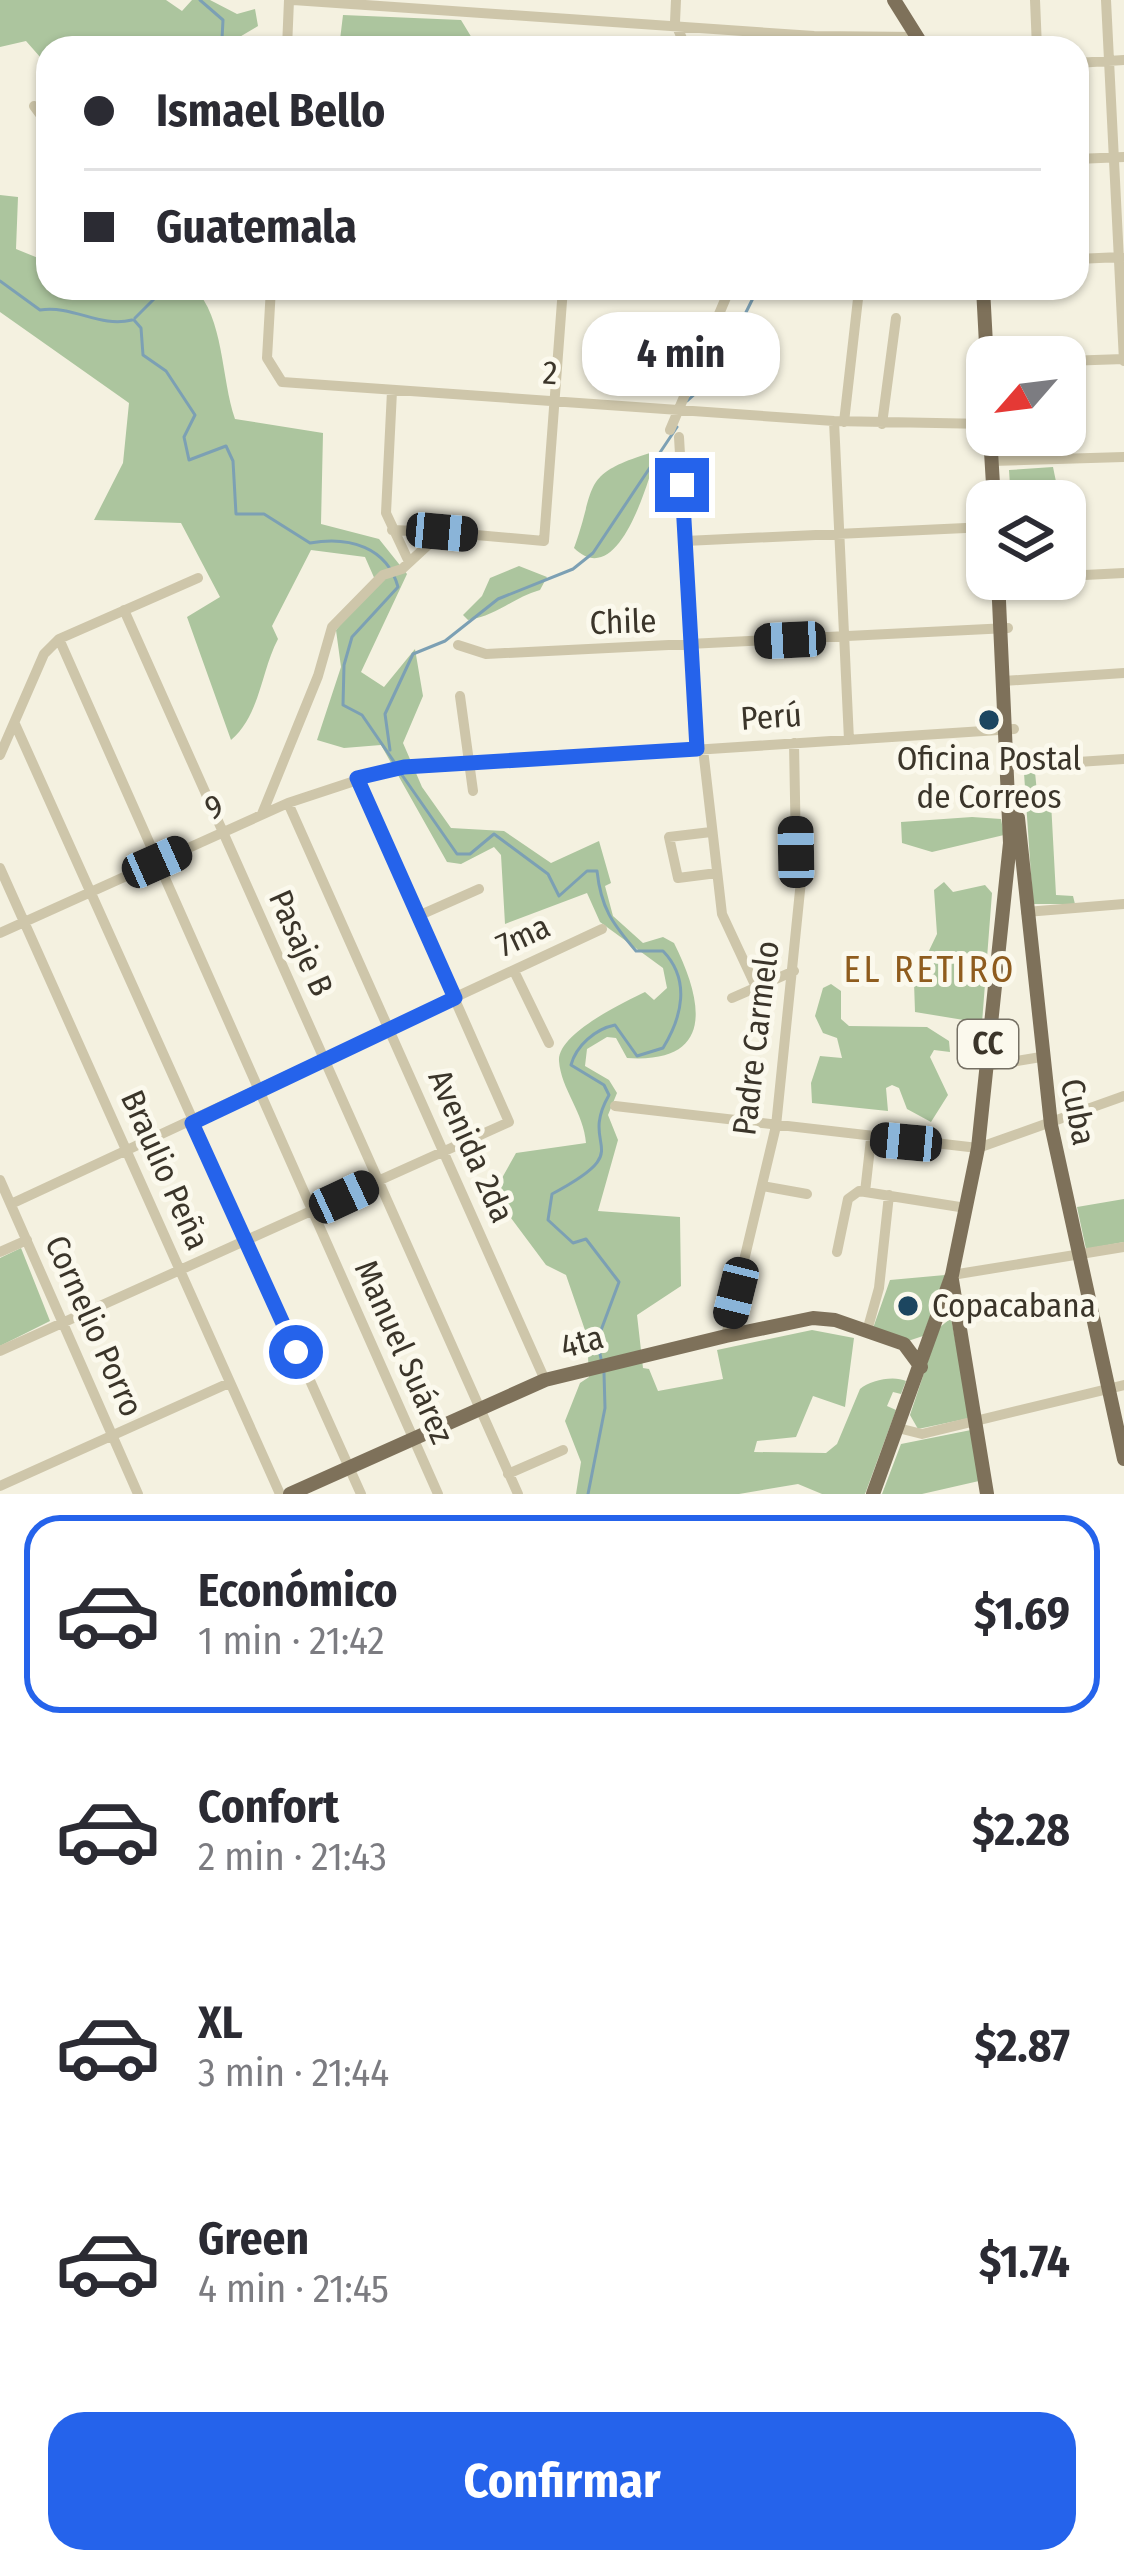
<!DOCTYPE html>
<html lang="es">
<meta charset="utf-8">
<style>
:root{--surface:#fff;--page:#f7f7f7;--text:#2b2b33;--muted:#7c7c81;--line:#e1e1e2;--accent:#2563eb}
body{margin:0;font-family:"Fira Sans Condensed",sans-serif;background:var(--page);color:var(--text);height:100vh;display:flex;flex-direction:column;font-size:45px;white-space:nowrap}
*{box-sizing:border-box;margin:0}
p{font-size:39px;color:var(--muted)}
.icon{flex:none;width:66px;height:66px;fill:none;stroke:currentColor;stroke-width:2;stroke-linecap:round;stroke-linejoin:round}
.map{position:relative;height:1494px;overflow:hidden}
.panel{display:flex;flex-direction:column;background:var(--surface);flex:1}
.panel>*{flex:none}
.hud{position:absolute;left:36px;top:36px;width:1053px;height:264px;border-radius:36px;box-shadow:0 3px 9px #0004;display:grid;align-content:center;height:264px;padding:0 48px;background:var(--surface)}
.needle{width:78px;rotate:242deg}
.fabs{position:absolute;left:966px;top:336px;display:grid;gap:24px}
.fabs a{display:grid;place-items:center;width:120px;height:120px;border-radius:24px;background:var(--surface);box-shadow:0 3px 9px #0004;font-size:60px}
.end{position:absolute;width:54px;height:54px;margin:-27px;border:15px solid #2563eb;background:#fff;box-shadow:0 0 0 6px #fff}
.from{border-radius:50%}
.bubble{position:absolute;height:84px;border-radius:36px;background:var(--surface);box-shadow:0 3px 9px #0004;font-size:39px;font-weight:700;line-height:84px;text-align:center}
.car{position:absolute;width:36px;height:72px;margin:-36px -18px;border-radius:15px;box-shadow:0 0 9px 3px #0007;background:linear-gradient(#222 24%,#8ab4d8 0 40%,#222 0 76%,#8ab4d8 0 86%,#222 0)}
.hud b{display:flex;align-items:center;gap:42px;height:114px;font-size:45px}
.hud b+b{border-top:3px solid var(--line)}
.hud i{width:30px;height:30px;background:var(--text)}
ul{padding:21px 0 0;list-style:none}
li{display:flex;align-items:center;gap:36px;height:198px;margin:0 24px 18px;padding:0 24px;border:6px solid transparent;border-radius:36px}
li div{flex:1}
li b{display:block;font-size:45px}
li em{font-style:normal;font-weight:700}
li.current{border-color:var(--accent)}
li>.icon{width:108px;height:108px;stroke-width:1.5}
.primary-button{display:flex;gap:24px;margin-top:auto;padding:24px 48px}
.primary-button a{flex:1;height:138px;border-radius:36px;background:var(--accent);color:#fff;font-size:48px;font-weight:700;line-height:138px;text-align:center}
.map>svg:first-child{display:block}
.green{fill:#acc59e}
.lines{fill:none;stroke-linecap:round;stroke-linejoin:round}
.stream{stroke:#7ca0b4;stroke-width:3}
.minor{stroke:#cec6aa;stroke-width:10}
.major{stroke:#7e715a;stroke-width:14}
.route{stroke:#2563eb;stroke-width:15}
.poi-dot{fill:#1c4660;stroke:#fbf9ed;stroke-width:4.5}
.labels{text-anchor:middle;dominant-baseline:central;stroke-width:10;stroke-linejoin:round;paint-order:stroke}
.shield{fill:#fbf9ed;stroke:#757064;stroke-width:3}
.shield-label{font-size:30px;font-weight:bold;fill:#3b352a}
.street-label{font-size:33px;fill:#3b352a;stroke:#fbf9ed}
.poi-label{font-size:33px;fill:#3b352a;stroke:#fbf9ed}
.neighbourhood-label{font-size:36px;letter-spacing:3px;fill:#8f5c1e;stroke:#fbf9ed}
</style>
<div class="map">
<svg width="1124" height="1494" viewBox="0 0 1124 1494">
<rect width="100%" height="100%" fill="#f4f1e0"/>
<path class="green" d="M0 0H166L182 11 192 0H210L237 14 255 9 258 26 221 48H48V66L26 41 0 47Z
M343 15 461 20 478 48H339Z
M0 195 18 197 16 249 48 262V288H92L104 295 135 288H194C224 317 221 378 235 419L323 433 321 524 379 539 407 574 361 672 384 687 415 649 423 696 403 743 422 787 451 828 504 831 551 863 599 841 611 883 605 886 613 916 643 943 663 937 674 943C703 1001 716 1064 627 1058L616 1038 607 1037 587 1049 585 1066 609 1080 617 1093 608 1115 618 1140 598 1211 680 1217 681 1286 637 1315 643 1368 649 1369 658 1391 723 1379 717 1350 812 1330 854 1338 845 1407 813 1396 796 1437 757 1441 754 1452 826 1453 837 1444 860 1389C870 1380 894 1375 906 1381L901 1394 893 1392 887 1406 896 1410 865 1494H822L798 1484 739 1494H576L581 1462 565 1421 580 1383 589 1377 587 1336 566 1275 546 1265 493 1194 516 1153 586 1143C584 1113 561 1089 559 1061 557 1034 624 1002 645 992L654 1000 667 988 663 968 600 922 587 893 505 924 501 855 494 847 461 864 447 862 381 745 344 748 317 740 341 667 336 630 376 582 365 557 311 550 272 626 278 639C261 671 260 716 231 740L187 617 220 597 181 523 94 520 123 463 129 403 0 312Z
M650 453 656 456C647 485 618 591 574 548 597 486 579 475 650 453Z
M1053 467 1060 501H1011L1009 470Z
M519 566 547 577 540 590C512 598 497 616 468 620L463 615 482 596 490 578Z
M1035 772 1038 803 1051 802 1056 895 1073 896 1075 904H1033L1024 773Z
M972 817 1001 819 1004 835 932 852 902 843 901 822Z
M944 882 953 892 985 885 992 893 982 1023 915 1012 914 982 937 934 934 890Z
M831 984 841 991V1019L849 1026 927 1027 949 1041 950 1052 934 1050 930 1057 948 1095 931 1122 907 1109 899 1088 892 1085 886 1088 888 1111 812 1103 811 1083 820 1056 842 1058 837 1038 823 1033 815 1016 823 988Z
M1124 1199V1242L1086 1249 1077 1207Z
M21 1248 50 1321 0 1346V1258Z
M945 1275 923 1336 905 1342 872 1331 890 1280Z
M951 1318 970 1418 918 1429 910 1415 939 1328Z
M971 1430 979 1481 922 1494H882L901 1444Z"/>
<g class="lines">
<path class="stream" d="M200 0 223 20 222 39 215 48
M0 281 40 310C74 305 99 328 132 320
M135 318 160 293 176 288
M134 320 141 328 143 355 166 371 195 415 184 437 189 460 226 446 233 461 236 514H264L310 543C349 536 387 547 398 587L352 637 344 665 343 705 362 715 397 766
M687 401 714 377 758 288
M390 750 385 714 413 654 445 641 498 599 573 569 593 553 677 427
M402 775 457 854H470L494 834 548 874 559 896 587 871H597C601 908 612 923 636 951H663C691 980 682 1017 663 1048L637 1056 615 1025C595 1029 576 1046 571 1065L604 1085 609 1095C577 1151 640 1147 552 1194L548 1220 573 1243 586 1239 619 1282 597 1341 602 1363
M588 1494 605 1408 604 1373"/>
<path class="minor" d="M293 0 814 36 917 37
M676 0 675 22 686 48
M1035 0 1037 48
M1106 0 1124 361
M287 48 289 0
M1077 63 1124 60
M34 106 48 125
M1077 159 1124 157
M1077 259 1121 257
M271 288 267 358 282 382 834 421 987 424
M781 288 992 295
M1065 361 1124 359
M392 391 386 513 409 562
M834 421 849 740
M844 422 859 290
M882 424 896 318
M670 430 730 288
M679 437 697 749
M991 461 1124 457
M392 530 442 532
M685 541 987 527
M1065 576 1124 573
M998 580 1020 579
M124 610 518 1494
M59 639 438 1494
M458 645 486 654 1008 628
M1003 681 1124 673
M460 696 473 791
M15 724 361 1494
M703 749 722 914 756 987
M0 755 44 654 59 639 198 578
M1016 766 1124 759
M288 803 545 1380
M262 814 318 676 332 627 383 575 402 569 442 532 544 541 563 288
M711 832 669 837 678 878 717 873
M0 868 280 1494
M1026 912 1124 904
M418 916 479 889
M0 933 288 803 388 770 1014 729
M514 971 549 1043
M732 998 794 971
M986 1066 1041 1057
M615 1106 978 1148 1124 1096
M0 1180 138 1494
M762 1186 807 1194
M865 1192 871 1139
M11 1204 602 929
M0 1252 27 1240
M837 1252 848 1199 859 1191 966 1208
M952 1275 1124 1247
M867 1331 879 1288 889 1195
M726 1336 776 1126 802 871 796 852 794 743
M0 1351 509 1122 357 778
M898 1428 922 1434 1124 1385
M508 1474 563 1450
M0 1486 229 1383"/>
<path class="major" d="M894 0 924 48
M983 288 987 363
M990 435 994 501
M1018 818 1051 1125 1124 1459
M952 1280 987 1494
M290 1494 545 1380 726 1336 813 1318 835 1320 904 1344 921 1367
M873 1494 952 1275 978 1148 1010 843 998 579"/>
</g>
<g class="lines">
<path class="route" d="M296 1352 192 1123 455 998 357 778 404 767 697 749 682 485"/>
</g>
<g class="poi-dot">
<circle cx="989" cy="720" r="12"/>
<circle cx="908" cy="1306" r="12"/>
</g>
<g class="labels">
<rect class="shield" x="958" y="1020" width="60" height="48" rx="9"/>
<g class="shield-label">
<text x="988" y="1044">CC</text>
</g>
<g class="street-label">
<text transform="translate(550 373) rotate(3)">2</text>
<text transform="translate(623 622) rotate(-2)">Chile</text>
<text transform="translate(771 717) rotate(-4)">Perú</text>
<text transform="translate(214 807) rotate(-24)">9</text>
<text transform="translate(523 936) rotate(-25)">7ma</text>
<text transform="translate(301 943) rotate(66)">Pasaje B</text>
<text transform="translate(756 1038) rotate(-83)">Padre Carmelo</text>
<text transform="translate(1078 1112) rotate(79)">Cuba</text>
<text transform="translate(471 1146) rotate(66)">Avenida 2da</text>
<text transform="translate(165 1170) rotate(66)">Braulio Peña</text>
<text transform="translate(94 1326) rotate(66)">Cornelio Porro</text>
<text transform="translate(582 1342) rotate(-15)">4ta</text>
<text transform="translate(404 1352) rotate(66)">Manuel Suárez</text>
</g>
<g class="poi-label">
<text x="989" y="759">Oficina Postal<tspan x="989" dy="38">de Correos</tspan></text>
<text x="932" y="1306" text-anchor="start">Copacabana</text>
</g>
<g class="neighbourhood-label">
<text x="930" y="970">EL RETIRO</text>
</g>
</g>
</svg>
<div class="fabs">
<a><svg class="needle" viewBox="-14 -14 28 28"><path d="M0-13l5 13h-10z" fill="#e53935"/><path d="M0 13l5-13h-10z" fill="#7c7c81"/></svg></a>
<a><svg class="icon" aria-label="layers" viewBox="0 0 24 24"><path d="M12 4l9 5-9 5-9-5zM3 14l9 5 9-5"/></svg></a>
</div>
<i class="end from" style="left:296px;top:1352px"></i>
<i class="end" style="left:682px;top:485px"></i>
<div class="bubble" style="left:582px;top:312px;width:198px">4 min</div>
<i class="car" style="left:442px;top:532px;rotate:95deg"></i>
<i class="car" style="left:790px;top:640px;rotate:267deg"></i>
<i class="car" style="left:796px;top:852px;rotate:359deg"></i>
<i class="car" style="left:157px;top:862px;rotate:66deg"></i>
<i class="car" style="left:906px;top:1142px;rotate:275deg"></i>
<i class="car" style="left:344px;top:1197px;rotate:65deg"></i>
<i class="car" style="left:736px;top:1293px;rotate:194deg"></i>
<div class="hud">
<b><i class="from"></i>Ismael Bello</b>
<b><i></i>Guatemala</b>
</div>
</div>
<section class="panel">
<ul>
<li class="current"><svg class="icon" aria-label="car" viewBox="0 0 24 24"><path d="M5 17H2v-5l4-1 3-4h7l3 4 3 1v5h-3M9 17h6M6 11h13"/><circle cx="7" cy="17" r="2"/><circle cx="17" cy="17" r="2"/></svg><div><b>Económico</b><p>1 min · 21:42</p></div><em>$1.69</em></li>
<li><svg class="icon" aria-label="car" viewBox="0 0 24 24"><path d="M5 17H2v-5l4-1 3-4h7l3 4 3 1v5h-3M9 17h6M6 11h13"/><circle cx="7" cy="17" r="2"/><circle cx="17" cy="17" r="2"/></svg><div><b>Confort</b><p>2 min · 21:43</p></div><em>$2.28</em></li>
<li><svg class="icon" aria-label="car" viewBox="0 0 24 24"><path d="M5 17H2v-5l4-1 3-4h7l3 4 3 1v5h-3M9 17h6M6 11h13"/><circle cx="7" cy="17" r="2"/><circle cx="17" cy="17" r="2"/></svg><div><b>XL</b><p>3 min · 21:44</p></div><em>$2.87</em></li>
<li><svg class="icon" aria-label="car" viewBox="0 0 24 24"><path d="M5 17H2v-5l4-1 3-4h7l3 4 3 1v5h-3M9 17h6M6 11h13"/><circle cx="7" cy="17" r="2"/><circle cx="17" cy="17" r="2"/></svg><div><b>Green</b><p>4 min · 21:45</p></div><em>$1.74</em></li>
</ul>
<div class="primary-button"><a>Confirmar</a></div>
</section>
